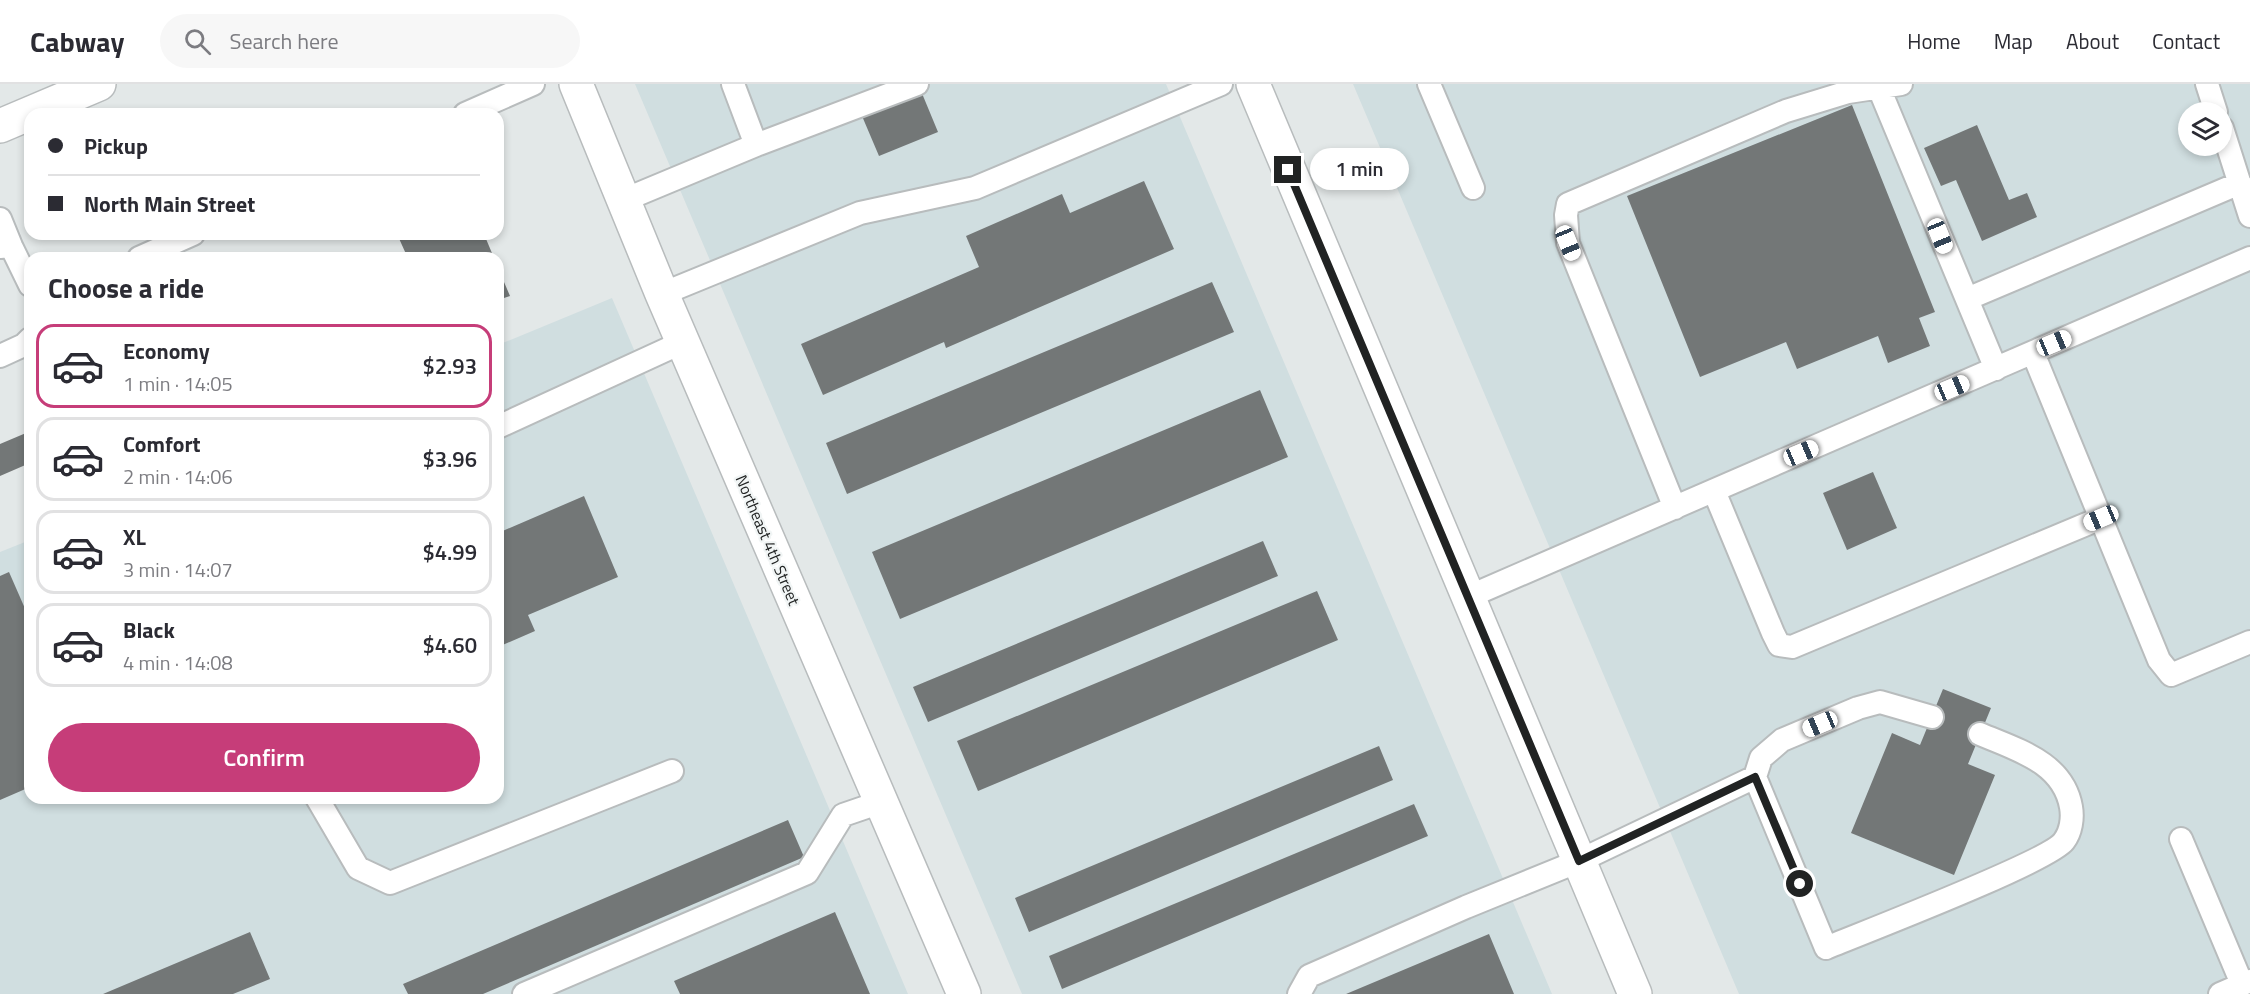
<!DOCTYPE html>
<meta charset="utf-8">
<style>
:root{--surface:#fff;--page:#f7f7f7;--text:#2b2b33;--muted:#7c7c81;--line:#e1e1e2;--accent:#c63d79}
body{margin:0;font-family:"Titillium Web",sans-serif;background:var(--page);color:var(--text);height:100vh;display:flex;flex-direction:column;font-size:22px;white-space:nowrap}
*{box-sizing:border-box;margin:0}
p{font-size:20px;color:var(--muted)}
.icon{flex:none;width:33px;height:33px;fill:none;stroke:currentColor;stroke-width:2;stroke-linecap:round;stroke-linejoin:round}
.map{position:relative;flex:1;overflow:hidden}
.panel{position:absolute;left:24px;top:168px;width:480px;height:552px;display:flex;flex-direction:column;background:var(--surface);border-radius:18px;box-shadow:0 3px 9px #0003}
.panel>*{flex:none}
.guide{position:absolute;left:24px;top:24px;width:480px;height:132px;border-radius:18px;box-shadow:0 3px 9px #0003;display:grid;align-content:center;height:132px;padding:0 24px;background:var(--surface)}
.buttons{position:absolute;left:2178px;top:18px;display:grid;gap:12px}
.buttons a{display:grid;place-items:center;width:54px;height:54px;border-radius:50%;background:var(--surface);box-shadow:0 3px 9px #0003;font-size:30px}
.end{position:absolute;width:27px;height:27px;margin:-14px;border:8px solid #212323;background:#fff;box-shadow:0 0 0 3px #fff}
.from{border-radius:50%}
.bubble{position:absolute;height:42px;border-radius:21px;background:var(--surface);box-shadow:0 3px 9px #0003;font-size:20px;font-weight:600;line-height:42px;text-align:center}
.car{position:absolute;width:18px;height:36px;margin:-18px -9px;border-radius:8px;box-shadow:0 0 4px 2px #0007;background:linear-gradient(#fff 24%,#345 0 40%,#fff 0 76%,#345 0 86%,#fff 0)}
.guide b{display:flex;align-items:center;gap:21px;height:57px;font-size:22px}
.guide b+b{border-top:2px solid var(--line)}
.guide i{width:15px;height:15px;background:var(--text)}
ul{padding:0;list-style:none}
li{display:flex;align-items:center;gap:18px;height:84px;margin:0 12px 9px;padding:0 12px;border:3px solid var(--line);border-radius:18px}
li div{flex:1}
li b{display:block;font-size:22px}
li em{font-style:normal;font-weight:600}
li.active{border-color:var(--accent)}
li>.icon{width:54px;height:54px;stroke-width:1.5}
h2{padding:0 24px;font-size:27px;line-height:72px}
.action{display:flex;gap:12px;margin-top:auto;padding:12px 24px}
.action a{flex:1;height:69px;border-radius:36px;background:var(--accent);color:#fff;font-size:24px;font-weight:600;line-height:69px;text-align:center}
header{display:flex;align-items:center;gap:36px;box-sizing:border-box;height:84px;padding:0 30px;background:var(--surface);border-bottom:2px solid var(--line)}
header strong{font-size:28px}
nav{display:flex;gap:33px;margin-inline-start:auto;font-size:21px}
.search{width:420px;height:54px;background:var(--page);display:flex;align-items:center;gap:15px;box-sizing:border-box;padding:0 21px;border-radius:33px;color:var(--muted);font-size:22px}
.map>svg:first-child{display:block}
.built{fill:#d0dee0;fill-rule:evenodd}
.building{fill:#737777}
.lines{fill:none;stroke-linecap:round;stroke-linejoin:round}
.lane-casing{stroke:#b8bcbd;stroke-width:26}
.street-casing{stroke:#b8bcbd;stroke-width:36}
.secondary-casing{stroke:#b8bcbd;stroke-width:36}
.primary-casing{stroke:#b8bcbd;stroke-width:36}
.lane{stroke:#fff;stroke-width:22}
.street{stroke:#fff;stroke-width:33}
.secondary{stroke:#fff;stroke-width:33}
.primary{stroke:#fff;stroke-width:33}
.route{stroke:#212323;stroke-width:8}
.labels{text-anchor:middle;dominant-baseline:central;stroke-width:4.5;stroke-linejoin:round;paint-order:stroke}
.street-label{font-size:16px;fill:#212323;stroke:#f1f5f5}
</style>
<header>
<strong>Cabway</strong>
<div class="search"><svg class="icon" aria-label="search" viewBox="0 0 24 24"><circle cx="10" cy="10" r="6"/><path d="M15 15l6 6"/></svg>Search here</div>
<nav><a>Home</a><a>Map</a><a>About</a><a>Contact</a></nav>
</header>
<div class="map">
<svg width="2250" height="910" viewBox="0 0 2250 910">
<rect width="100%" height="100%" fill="#e3e8e8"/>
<path class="built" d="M635 0H1166L1552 910H1022Z
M1353 0H2250V910H1739ZM2188 28H2222V62H2188Z
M612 214 908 910H0V468L30 456V714H498V261Z"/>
<path class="building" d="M921 7 938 48 879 72 862 32Z
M1852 21 1935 228 1919 234 1930 262 1888 279 1878 252 1797 285 1786 258 1700 293 1627 112Z
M1977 41 2009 116 2027 109 2037 133 1982 157 1956 96 1941 102 1924 64Z
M1144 97 1174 165 946 264 944 258 823 311 801 260 979 183 966 152 1062 110 1070 129Z
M397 150H484L494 174H397L406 170Z
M498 184 510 212 498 216Z
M1212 198 1234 248 847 410 826 359Z
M1260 306 1288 373 900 535 872 468Z
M26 349 30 359V379L0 392V360Z
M1873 388 1897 444 1847 466 1823 409Z
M584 412 618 493 528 531 535 547 498 563V449Z
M1263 457 1278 492 928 638 913 603Z
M9 488 30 536V703L0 716V492Z
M1317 507 1338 556 978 707 957 657Z
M1943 605 1991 624 1968 680 1995 691 1954 791 1851 749 1892 649 1920 661Z
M1379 662 1393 696 1029 848 1015 814Z
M1414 720 1428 752 1062 905 1049 872Z
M788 736 804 773 483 910H408L403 900Z
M835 828 870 910H680L674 897Z
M250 848 270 895 233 910H103Z
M1489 850 1514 910H1346Z"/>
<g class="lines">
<defs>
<path id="lane" d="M1429 0 1473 104
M2207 0 2216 28
M1879 4 1996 285
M465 30 533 0
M2222 44 2250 132
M756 61 917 0
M624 116 756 61 733 0
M0 135 11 162
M0 163 11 162 30 201
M139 174 193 150
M662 210 860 129 975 104 1221 0
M1967 215 2240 99
M2033 269 2159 576 2171 591 2250 558
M0 272 24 261 30 255
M498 343 683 258
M1714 407 1773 549 1779 561 1792 563 2101 434
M1675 424 1568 159 1566 131 1568 120 1786 27 1848 8 1901 0
M1468 513 2250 174
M1755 693 1761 674 1782 656 1858 624 1880 618 1932 633
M317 714 358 784 390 799 672 687
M2181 755 2242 900
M524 910 807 789 843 731 881 718
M1299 910 1309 892 1466 823 1579 777 1755 693 1826 864C1862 849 2050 777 2064 757 2071 748 2073 734 2071 723 2063 678 2017 666 1980 650
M2220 910 2250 897"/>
<path id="street" d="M576 0 662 210 964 910"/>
<path id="secondary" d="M1253 0 1635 910"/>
<path id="primary" d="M0 42 99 0"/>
</defs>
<use href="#lane" class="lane-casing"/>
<use href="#street" class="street-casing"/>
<use href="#secondary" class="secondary-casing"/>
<use href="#primary" class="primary-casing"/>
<use href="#lane" class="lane"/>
<use href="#street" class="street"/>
<use href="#secondary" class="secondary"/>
<use href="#primary" class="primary"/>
</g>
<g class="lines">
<path class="route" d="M1288 86 1579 777 1755 693 1800 800"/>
</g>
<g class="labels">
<g class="street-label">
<text transform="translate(768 456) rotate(67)">Northeast 4th Street</text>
</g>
</g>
</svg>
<div class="buttons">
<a><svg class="icon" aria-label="layers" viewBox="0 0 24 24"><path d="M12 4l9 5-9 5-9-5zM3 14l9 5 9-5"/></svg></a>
</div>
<i class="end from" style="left:1800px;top:800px"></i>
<i class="end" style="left:1288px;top:86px"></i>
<div class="bubble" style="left:1310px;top:64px;width:99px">1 min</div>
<i class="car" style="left:1940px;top:152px;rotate:158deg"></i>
<i class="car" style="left:1568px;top:159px;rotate:158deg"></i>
<i class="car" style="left:2054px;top:259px;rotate:67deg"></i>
<i class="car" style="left:1952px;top:304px;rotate:67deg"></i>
<i class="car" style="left:1801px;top:369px;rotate:67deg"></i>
<i class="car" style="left:2101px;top:434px;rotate:247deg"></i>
<i class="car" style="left:1820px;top:640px;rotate:247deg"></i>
<div class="guide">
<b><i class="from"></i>Pickup</b>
<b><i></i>North Main Street</b>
</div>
<section class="panel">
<h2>Choose a ride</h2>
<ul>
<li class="active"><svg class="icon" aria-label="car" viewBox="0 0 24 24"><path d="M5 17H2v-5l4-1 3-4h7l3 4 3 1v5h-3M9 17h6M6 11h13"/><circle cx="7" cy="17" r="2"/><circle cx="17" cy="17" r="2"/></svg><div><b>Economy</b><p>1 min · 14:05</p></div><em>$2.93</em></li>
<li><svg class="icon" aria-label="car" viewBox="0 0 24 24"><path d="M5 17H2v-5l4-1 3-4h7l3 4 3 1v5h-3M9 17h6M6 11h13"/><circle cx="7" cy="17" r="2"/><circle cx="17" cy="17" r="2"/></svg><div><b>Comfort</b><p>2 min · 14:06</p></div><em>$3.96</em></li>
<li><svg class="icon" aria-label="car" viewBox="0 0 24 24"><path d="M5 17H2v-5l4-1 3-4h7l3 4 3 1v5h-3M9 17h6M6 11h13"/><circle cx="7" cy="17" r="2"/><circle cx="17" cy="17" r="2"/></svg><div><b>XL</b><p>3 min · 14:07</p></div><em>$4.99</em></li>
<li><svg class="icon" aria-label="car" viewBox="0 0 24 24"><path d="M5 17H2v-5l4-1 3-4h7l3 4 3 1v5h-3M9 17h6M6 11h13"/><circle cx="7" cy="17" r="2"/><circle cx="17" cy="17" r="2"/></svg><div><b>Black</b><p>4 min · 14:08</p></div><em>$4.60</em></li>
</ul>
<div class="action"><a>Confirm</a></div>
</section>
</div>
